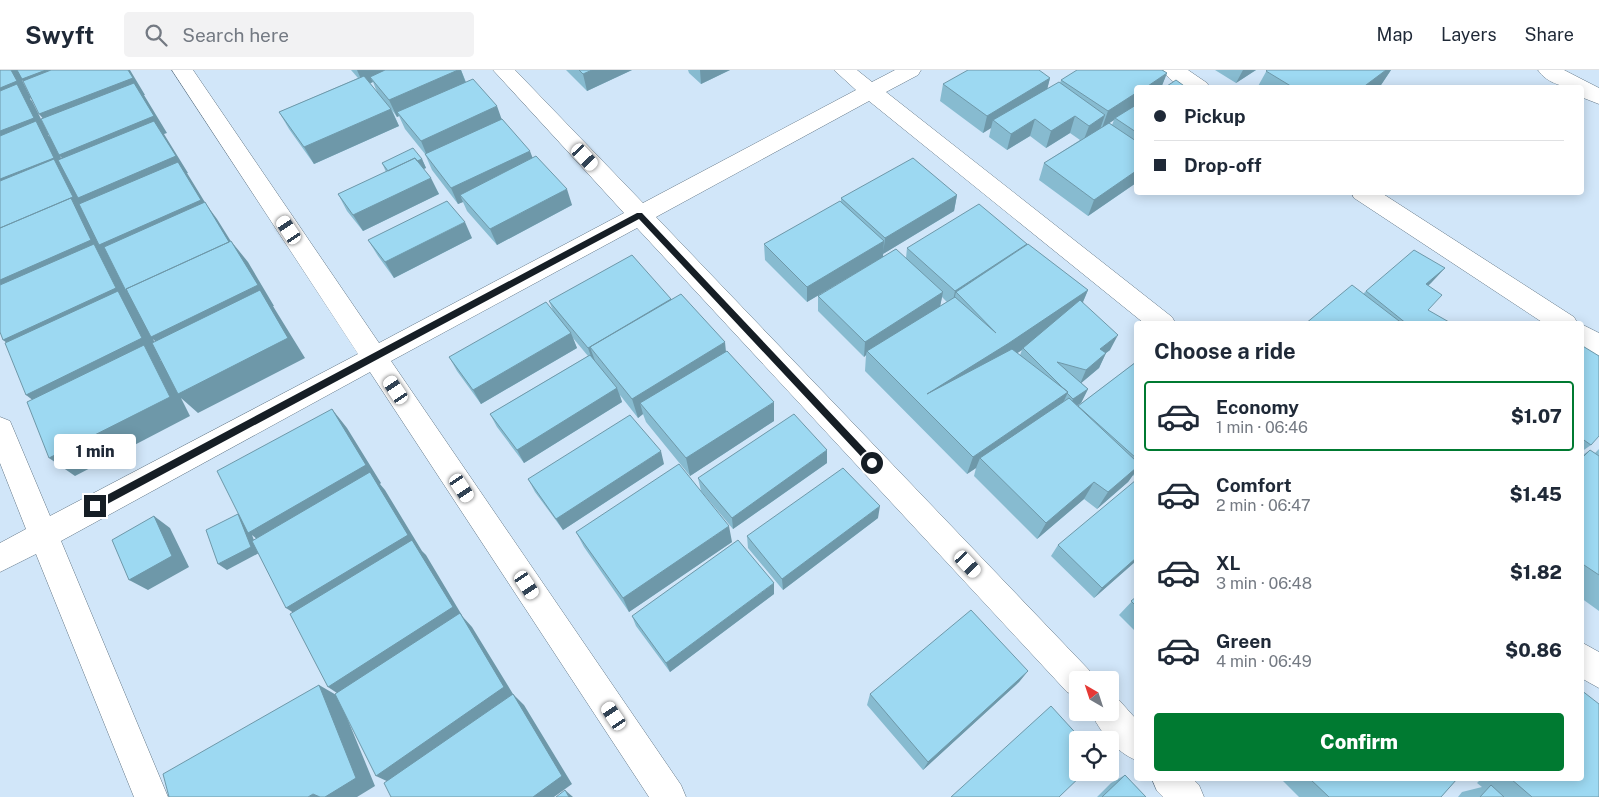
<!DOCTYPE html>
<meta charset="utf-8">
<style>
:root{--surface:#fff;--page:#f2f2f3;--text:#1f2937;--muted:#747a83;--line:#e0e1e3;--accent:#007a31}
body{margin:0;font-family:"Public Sans",sans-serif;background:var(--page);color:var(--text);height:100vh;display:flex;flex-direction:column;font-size:19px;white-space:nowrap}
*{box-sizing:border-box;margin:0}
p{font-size:16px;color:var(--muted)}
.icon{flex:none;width:28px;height:28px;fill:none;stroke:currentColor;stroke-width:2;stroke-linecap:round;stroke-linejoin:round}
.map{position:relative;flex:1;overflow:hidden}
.side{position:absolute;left:1134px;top:251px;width:450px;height:460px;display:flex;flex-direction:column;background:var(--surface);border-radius:5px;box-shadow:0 2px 12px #0003}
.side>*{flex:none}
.banner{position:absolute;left:1134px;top:15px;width:450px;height:110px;border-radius:5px;box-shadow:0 2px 12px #0003;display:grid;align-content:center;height:110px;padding:0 20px;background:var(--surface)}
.needle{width:32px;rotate:321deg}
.fabs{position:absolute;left:1069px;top:601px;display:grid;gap:10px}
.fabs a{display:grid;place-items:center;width:50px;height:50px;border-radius:5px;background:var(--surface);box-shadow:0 2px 12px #0003;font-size:25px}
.end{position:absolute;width:22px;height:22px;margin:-11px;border:6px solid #161e25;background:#fff;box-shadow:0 0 0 2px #fff}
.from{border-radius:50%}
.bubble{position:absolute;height:35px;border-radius:5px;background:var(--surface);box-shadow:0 2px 12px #0003;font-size:16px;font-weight:800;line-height:35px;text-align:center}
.car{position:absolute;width:15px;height:30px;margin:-15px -8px;border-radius:6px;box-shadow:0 0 4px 1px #0007;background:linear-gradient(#fff 24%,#345 0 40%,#fff 0 76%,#345 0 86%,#fff 0)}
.banner b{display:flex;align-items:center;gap:18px;height:48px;font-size:19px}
.banner b+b{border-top:1px solid var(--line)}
.banner i{width:12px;height:12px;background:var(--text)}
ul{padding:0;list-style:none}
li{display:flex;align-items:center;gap:15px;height:70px;margin:0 10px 8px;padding:0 10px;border:2px solid transparent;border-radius:5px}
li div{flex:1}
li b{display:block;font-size:19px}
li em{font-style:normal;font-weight:800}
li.current{border-color:var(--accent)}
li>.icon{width:45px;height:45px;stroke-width:1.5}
h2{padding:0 20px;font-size:22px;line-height:60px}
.button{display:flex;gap:10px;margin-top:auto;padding:10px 20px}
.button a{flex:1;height:58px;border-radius:5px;background:var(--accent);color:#fff;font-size:20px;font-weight:800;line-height:58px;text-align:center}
header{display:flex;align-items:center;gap:30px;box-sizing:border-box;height:70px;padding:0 25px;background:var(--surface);border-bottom:1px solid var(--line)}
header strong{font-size:24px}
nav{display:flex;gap:28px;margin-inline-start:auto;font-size:18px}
.search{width:350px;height:45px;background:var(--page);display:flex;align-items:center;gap:12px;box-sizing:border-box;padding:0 18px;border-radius:5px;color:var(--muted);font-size:19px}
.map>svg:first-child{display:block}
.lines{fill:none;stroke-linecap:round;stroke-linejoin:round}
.minor-casing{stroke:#627686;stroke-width:1}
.minor{fill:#fff;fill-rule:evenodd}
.wall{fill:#87bbd0;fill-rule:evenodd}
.shaded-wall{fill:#6e98a9;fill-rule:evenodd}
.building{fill:#9dd9f2;stroke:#6e98a9}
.route{fill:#161e25}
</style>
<header>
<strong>Swyft</strong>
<div class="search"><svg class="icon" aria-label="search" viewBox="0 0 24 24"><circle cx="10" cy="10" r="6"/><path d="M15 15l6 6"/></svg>Search here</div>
<nav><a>Map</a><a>Layers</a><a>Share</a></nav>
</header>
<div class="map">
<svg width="1599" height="727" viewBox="0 0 1599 727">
<rect width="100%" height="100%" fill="#d1e6f9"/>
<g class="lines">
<defs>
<path id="minor" d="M172 0H193L379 273 624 143 493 0H515L643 133 856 20 834 0H857L872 12 895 0H921L918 5 886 22 1172 247 1176 254H1145L869 31 656 147 1089 600 1094 610H1078V627L1067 622 637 158 391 291 681 715 686 727H649L370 302 61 471 168 727H134L36 484 0 502V473L26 459 0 393V347L10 351 50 446 358 284Z
M1163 0H1188L1207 13 1210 18C1191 18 1174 19 1163 0Z
M1538 0H1564L1599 18V34L1581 27V18C1566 18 1547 14 1538 0Z
M1351 122H1380L1574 247 1578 254H1545L1354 128Z
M1581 254 1599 263V286L1581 278Z
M1581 572 1599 582V618L1581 608Z
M1110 627 1119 630 1136 649V690C1117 683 1099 661 1091 642H1110Z
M1152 709H1193L1199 715 1204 727H1163L1157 721Z"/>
</defs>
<use href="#minor" class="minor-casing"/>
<use href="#minor" class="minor"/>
</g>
<path class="wall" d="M351 0H461L466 12 502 49 533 88 572 135 497 175 467 141 463 132 458 134 432 100 425 84 405 59 399 46 397 47 392 40 399 56 314 94 289 59 279 42 358 8ZM373 12 377 22 370 13Z
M566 0H632L587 21Z
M688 0H730L701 14 689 3Z
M1215 0H1256L1236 13Z
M1267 0H1391L1379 18H1257Z
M1167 3 1161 18H1136V113L1088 146 1039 110 1044 93 1080 70 1070 63 1046 78 1030 66 1007 80 989 67 991 58 983 63 940 31 943 14 1050 8 1047 19 1060 13 1061 10ZM1114 50 1112 55 1109 53Z
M422 89 426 98 423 99 439 124 363 161 347 141 338 124 386 102 382 93Z
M957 125 954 141 883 184V187L807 232 765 190 764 174 841 132V128Z
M472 168 394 208 378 186 368 170Z
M1027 174 1088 220 1083 232 1110 280 1106 283 1099 298 1081 313 1088 319 1081 333 1077 335 1078 336 1136 292V404L1134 406 1133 405 1128 412 1097 439 1084 429 1037 469 974 406 976 398 967 404 865 301 866 285 864 287 818 241V226L906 188 907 178ZM942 227 947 232 940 236ZM1022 280 1020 285 1017 283Z
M1445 198 1428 216V240L1447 254H1305L1363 224 1366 221Z
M671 229 726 281 774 351 690 406 646 352 643 344 638 348 620 325 622 332 524 393 497 357 490 344 588 286 573 268 577 278 481 334 457 301 449 287 553 241 549 231Z
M1581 275 1591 375 1581 382Z
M1599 379V541L1581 528V386L1590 380 1595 383Z
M827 393 733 459 701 421 698 408Z
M664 394 563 460 535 422 528 409Z
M878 448 783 520 748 478 747 466Z
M576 462 732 472 629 542 584 477Z
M1058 475 1136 491 1094 528 1051 486Z
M774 524 670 602 636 556 632 546Z
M1136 527V562L1119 545Z
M1028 601 1019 612 923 700 867 635 870 624Z
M1125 705 1146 727H1097L1111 713Z
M1281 709H1457L1441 727H1299Z
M1481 709H1581L1599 727H1458L1462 722 1482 717 1477 713Z"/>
<path class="shaded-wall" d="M11 0H104L36 26 22 10 31 28 30 29 32 31 49 65H48L51 68 54 61 39 44 128 0H130L145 25H144L167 63 164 64 188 103H187L206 134 217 149 242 189 231 171 248 192 274 236H273L276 241 305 288 198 343 181 328 190 346 75 406 49 388 51 344 26 325 29 290 3 270 0 234V18ZM60 86 74 102 69 104ZM153 269 171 287 165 295 160 290 163 289Z
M357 0H401L370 7 373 12 364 16Z
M458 0H461L467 16 397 42 399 46 397 47 389 30Z
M592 0H632L587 21 583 4Z
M700 0H730L701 14Z
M1243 0H1256L1236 13Z
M1386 0H1391L1379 18H1362Z
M1167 3 1161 18H1145Z
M1050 8 1046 24 993 50 991 58 983 63 987 46Z
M1136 23V36L1115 48 1114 50 1102 58 1108 41Z
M497 36 503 53 428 88 421 71Z
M391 39 399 56 314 94 304 77Z
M1105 45 1099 62 1083 72 1089 56Z
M1075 46 1070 63 1046 78 1051 61Z
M1035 49 1030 66 1007 80 1011 64Z
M530 81 536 97 460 125 463 132 458 134 451 118Z
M422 89 426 98 394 112 390 104Z
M1136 101V113L1088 146 1094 130Z
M431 108 439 124 363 161 353 145Z
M567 119 572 135 497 175 490 159Z
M957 125 954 141 883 184 885 168Z
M465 152 472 168 394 208 385 192Z
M884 171 883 187 807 232V217Z
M1027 174 956 222 953 235 952 236 955 221Z
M1445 198 1431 213 1412 230 1426 214Z
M1088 220 1079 241 1023 278 1022 280 1002 293 927 324Z
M943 222 940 237 867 281 866 285 864 287 865 272Z
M671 229 674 244 590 277 595 291 593 292 588 278Z
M571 263 577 278 481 334 473 320Z
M1118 265 1110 280 1093 293 1100 279Z
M725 272 727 292 640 333 643 344 638 348 632 329Z
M1106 283 1099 298 1080 314 1086 300Z
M617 318 622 332 524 393 517 380Z
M1088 319 1081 333 1067 343 1073 329Z
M1068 322 1059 342 980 388 976 398 967 404 973 387Z
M774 332V351L690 406 686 388Z
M332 339 347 358 381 413 380 414 385 420 422 481 426 485 463 547 472 557 513 624 524 635 572 714 554 727H533L393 714 376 706 346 629 328 617 306 551 286 538 268 478 252 465 259 483 227 500 218 494 238 444 245 450Z
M827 380V393L733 459 732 448Z
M661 381 664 394 563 460 556 449Z
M1136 398V401L1128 412 1097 439 1108 422Z
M1094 412 1084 429 1037 469 1046 453Z
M880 436 878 448 783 520 782 509Z
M154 446 170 458 189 497 148 520 129 510Z
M729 456 732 472 629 542 623 528Z
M1136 488V491L1094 528 1102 518Z
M774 513V524L670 602 666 593Z
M1028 601 1019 612 923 700 928 692Z
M319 615 338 626 375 716 357 727H325Z
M565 720 573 727H569Z
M313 724 322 727H308Z"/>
<path class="building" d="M0 0H11L17 11 0 18Z
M17 0H46L22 9Z
M51 0H128L133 8 39 44 23 11Z
M385 0H458L389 30 370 7Z
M579 0H592L583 4Z
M968 0H1039L1050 8 987 46 943 14Z
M1077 0H1162L1167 3 1145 18H1136V23L1108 41 1061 10Z
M1267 0H1386L1362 18H1294L1266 1Z
M364 6 391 39 304 77 279 42Z
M473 9 497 36 421 71 397 42Z
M1176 10 1187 18H1164Z
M1059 12 1105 45 1089 56 1075 46 1051 61 1035 49 1011 64 993 50Z
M134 13 154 46 59 85 41 49Z
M17 14 34 48 0 61V21Z
M1136 35V62L1115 48Z
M502 49 530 81 451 118 425 84Z
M36 51 54 88 0 109V66Z
M154 51 176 86 78 128 58 90Z
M1109 53 1136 71V101L1094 130 1044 93Z
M413 78 422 89 417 91 415 88 388 101 382 93Z
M536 86 567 119 490 159 460 125Z
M415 88 431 108 353 145 338 124Z
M913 88 957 125 885 168 841 128Z
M54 89 73 127 0 158V111Z
M178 92 201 130 99 175 79 134Z
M71 128 91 170 0 210V158Z
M447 131 465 152 385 192 368 170Z
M840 131 884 171 807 217 764 174Z
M205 132 229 172 126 219 127 221H126L104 177Z
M979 134 1027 174 955 221 907 178Z
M231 171 258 215 151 267 126 219Z
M94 174 116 218 3 270 0 262V215Z
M1028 174 1088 220 1009 273 927 324 1012 279 1068 322 973 387 867 281 955 227 996 263 956 222Z
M896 179 943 222 865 272 818 226Z
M1414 180 1445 198 1426 214 1442 225 1428 240 1449 252 1447 254H1407L1366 221Z
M632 185 671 229 588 278 549 231Z
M1352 215 1403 254H1305Z
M260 220 288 268 178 324 152 273Z
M118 221 142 268 26 325 5 273Z
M681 224 725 272 632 329 590 277Z
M1080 230 1118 265 1100 279 1106 283 1086 300 1057 292 1088 319 1073 329 1067 323 1068 322 1062 317 1023 278Z
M546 232 571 263 473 320 449 287Z
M144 275 170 327 49 388 27 332Z
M1581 275 1599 286V366L1591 375 1581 368Z
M727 281 774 332 686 388 640 333Z
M590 285 617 318 517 380 490 344Z
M1136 292V388L1078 336Z
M1069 328 1136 391V398L1108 422 1094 412 1046 453 980 388Z
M332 339 366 395 248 463 217 401Z
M794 344 827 380 732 448 698 408Z
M630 345 661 381 556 449 528 409Z
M1590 380 1599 386V505L1581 493V389Z
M679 394 729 456 623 528 576 462Z
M843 398 880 436 782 509 747 466Z
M370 402 408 465 286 538 252 471Z
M1136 410V488L1102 518 1058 475Z
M238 444 251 477 218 494 206 460Z
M154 446 172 486 129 510 112 470Z
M412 470 453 537 328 617 290 544Z
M738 470 774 513 666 593 632 546Z
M1136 527V536L1131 531Z
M971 540 1028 601 928 692 870 624Z
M460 543 504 617 376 706 335 624Z
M319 615 356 708 325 727H320L313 724 308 727H169L163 704Z
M1581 620 1599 634V727H1532L1511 709H1581Z
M513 624 562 706 533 727H391L384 713Z
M1051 636 1082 670H1078V702H1085L1059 727H951Z
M1125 705 1146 727H1102Z
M1310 709H1457L1441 727H1329Z
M1491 715 1504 727H1480Z
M565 720 569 727H556Z"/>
<path class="route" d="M637 143H642L875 390V395H869L639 149 98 439H92V433Z"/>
</svg>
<div class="fabs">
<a><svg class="needle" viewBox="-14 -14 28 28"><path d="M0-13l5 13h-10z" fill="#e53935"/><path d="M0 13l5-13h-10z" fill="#747a83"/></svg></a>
<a><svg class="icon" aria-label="locate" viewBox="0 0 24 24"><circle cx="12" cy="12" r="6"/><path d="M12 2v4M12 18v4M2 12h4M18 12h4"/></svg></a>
</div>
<i class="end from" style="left:872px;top:393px"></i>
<i class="end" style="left:95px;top:436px"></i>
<div class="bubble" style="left:54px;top:364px;width:82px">1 min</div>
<i class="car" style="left:585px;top:87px;rotate:137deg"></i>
<i class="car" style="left:289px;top:160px;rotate:326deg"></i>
<i class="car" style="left:396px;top:320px;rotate:326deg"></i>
<i class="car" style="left:462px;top:418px;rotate:146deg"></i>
<i class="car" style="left:968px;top:494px;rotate:137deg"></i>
<i class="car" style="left:527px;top:515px;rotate:146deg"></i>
<i class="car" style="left:614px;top:646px;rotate:326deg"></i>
<div class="banner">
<b><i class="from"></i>Pickup</b>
<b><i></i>Drop-off</b>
</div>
<section class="side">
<h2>Choose a ride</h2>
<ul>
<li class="current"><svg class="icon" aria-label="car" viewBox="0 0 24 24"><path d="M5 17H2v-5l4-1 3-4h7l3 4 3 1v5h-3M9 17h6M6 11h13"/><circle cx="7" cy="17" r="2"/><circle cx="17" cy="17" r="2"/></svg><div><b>Economy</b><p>1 min · 06:46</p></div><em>$1.07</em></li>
<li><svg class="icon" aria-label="car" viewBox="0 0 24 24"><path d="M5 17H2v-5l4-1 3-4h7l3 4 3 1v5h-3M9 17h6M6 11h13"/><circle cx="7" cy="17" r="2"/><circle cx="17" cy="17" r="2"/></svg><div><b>Comfort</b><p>2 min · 06:47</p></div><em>$1.45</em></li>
<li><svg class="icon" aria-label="car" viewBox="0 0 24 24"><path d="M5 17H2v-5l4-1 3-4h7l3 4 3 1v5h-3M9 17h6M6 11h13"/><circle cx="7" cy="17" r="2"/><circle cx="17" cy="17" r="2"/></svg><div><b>XL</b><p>3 min · 06:48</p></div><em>$1.82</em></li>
<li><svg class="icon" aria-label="car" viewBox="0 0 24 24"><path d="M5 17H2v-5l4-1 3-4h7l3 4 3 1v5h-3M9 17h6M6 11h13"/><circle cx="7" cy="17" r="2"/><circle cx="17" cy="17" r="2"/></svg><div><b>Green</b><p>4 min · 06:49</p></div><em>$0.86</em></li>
</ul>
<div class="button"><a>Confirm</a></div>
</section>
</div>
